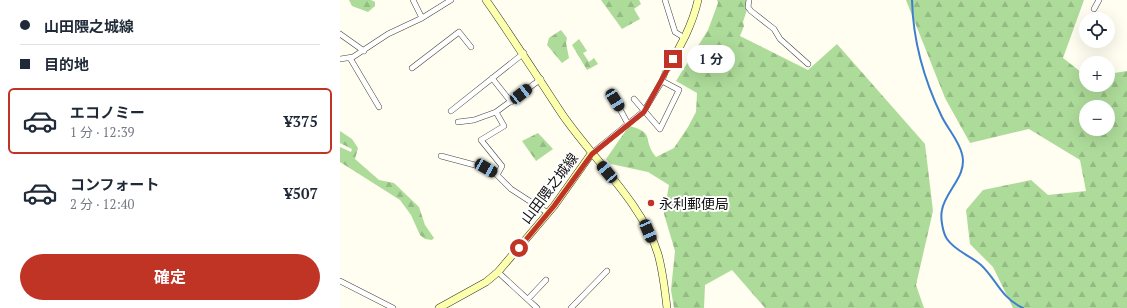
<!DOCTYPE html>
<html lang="ja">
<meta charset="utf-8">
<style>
:root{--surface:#fff;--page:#f2f2f3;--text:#1f2937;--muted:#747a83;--line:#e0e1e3;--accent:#c03426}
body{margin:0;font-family:"PT Serif","Noto Sans JP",serif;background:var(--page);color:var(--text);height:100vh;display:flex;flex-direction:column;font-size:15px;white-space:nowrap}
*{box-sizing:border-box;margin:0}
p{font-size:13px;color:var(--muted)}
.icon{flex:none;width:22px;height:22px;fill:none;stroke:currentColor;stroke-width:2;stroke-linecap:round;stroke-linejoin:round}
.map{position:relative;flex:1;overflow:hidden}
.side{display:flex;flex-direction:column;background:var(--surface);width:340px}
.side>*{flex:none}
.top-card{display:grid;align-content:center;height:88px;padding:0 20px;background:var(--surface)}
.fabs{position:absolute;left:739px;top:12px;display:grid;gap:8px}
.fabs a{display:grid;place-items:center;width:36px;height:36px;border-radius:50%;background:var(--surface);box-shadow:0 4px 16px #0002;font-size:20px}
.end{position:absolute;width:18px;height:18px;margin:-9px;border:5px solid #c03426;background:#fff;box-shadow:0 0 0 2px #fff}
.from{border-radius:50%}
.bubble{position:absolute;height:28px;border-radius:14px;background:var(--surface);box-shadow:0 4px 16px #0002;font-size:13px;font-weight:700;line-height:28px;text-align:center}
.car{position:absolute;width:12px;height:24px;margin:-12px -6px;border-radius:5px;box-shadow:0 0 3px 1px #0007;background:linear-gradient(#222 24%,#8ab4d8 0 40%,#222 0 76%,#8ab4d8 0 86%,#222 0)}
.top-card b{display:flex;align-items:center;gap:14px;height:38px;font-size:15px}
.top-card b+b{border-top:1px solid var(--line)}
.top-card i{width:10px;height:10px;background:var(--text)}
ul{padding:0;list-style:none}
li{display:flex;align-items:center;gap:12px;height:66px;margin:0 8px 6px;padding:0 12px;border:2px solid transparent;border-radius:6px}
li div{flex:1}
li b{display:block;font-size:15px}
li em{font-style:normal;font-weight:700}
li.current{border-color:var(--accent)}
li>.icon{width:36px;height:36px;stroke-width:1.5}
.cta{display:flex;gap:8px;margin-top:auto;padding:8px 20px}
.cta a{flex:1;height:46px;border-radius:24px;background:var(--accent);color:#fff;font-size:16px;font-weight:700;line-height:46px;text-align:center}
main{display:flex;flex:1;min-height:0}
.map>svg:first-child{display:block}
.forest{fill:url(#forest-firs);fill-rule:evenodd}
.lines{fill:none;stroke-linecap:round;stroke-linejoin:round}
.stream{stroke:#3c7fce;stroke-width:2}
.street-casing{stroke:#424242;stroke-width:6}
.secondary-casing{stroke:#313131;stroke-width:8}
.street{stroke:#fff;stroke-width:5}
.secondary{stroke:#fcffac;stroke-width:7}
.route{stroke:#c03426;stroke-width:5}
.poi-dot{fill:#c03426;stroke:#fff;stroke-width:1.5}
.labels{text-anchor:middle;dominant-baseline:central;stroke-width:4;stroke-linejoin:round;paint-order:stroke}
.street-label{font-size:14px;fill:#0f0f0f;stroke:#fff}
.poi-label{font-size:14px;fill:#0f0f0f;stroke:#fff;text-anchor:start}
</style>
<main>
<section class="side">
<div class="top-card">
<b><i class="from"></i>山田隈之城線</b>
<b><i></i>目的地</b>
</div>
<ul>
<li class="current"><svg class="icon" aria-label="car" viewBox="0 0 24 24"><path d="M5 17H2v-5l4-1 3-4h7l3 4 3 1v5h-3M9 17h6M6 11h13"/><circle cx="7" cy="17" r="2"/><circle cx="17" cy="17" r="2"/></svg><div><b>エコノミー</b><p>1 分 · 12:39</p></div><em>¥375</em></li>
<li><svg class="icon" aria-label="car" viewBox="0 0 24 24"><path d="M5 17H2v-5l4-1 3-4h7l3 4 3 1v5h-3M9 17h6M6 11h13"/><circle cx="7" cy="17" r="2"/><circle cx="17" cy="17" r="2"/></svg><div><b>コンフォート</b><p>2 分 · 12:40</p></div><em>¥507</em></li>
</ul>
<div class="cta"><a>確定</a></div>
</section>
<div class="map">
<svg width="787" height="308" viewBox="0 0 787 308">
<defs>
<pattern id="forest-firs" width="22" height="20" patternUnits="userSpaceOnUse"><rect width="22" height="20" fill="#addb99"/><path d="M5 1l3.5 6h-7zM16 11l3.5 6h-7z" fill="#94bb83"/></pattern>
</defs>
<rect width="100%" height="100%" fill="#fffef0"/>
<path class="forest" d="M9 0H31L35 2V6L28 12 12 6Z
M261 0H299L301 4 294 9 300 19 282 29Z
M377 0H410L403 22 404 26 400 36 468 70 497 44 585 144 593 211 576 285 584 308H425L392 270 365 285 364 308H334L331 290 335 251 324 214 329 185 308 172 271 164 266 159 289 126C317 133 301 139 316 157L334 148 348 127 356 112 357 93 336 81 368 30 378 3Z
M566 0H744L723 58 746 76V85H768V74L787 71V308H673L653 267 630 244 626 210 643 190 691 180 708 195 746 191 740 160 689 129 630 143 605 98ZM746 107H768V129H746Z
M221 30 227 38 226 43 229 58 222 63 207 45 209 38Z
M239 39 247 51 243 53 249 62 254 58 258 64 247 70 232 45Z
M0 131 12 139 18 148 15 159 39 180 54 183 79 207 85 225 94 238 92 240 85 239 80 235 71 215 60 200 0 162V147L11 152 12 149 0 143Z
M198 133 213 149 196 161 182 141Z"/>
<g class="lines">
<path class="stream" d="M572 0C573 41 584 80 602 117 608 129 619 141 622 154 628 176 605 191 602 210 600 218 603 233 607 239 615 251 631 256 641 265 657 280 660 297 683 308"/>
<defs>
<path id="street" d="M73 0 82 18
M325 0 335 32 343 37
M409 0 408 7 411 11 434 29 440 39 468 64
M754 9 759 0
M0 34 24 51
M10 58 39 107
M0 59 13 57 48 34 82 18 111 0
M72 68 119 32 131 47
M152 78 171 102
M294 99 320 129 339 90 322 81
M275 100 288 124
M111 111 184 53
M156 112 201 79
M118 122 134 120 156 112 164 126 141 140 162 166 157 175 171 189 208 213
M251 154 304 111 322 81 327 68
M101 156 146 168 157 175
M158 272 197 308
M0 281 53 308
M188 299 206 280
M231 308 267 271"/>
<path id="secondary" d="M146 0C172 37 197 76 222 114 252 158 303 204 318 254 323 272 325 290 327 308
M327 68C340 49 353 23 358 0
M99 308 146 282 158 272 214 206 251 154"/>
</defs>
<use href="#street" class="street-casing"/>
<use href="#secondary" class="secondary-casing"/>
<use href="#street" class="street"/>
<use href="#secondary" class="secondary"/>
</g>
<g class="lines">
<path class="route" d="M179 248 214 206 252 154 304 112 333 59"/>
</g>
<circle class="poi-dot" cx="311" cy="203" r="4"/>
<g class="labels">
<g class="street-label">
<text transform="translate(209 188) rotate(-53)">山田隈之城線</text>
</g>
<g class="poi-label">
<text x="319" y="203">永利郵便局</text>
</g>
</g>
</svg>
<div class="fabs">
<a><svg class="icon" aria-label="locate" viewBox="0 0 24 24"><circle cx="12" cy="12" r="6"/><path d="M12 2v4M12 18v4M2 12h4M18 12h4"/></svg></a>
<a>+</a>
<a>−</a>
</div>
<i class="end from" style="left:179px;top:248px"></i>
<i class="end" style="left:333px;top:59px"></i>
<div class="bubble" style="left:347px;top:45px;width:48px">1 分</div>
<i class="car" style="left:181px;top:94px;rotate:52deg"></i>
<i class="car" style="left:275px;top:100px;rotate:148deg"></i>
<i class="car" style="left:146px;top:168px;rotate:120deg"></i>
<i class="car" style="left:267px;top:172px;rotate:320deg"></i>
<i class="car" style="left:308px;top:231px;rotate:157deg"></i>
</div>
</main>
